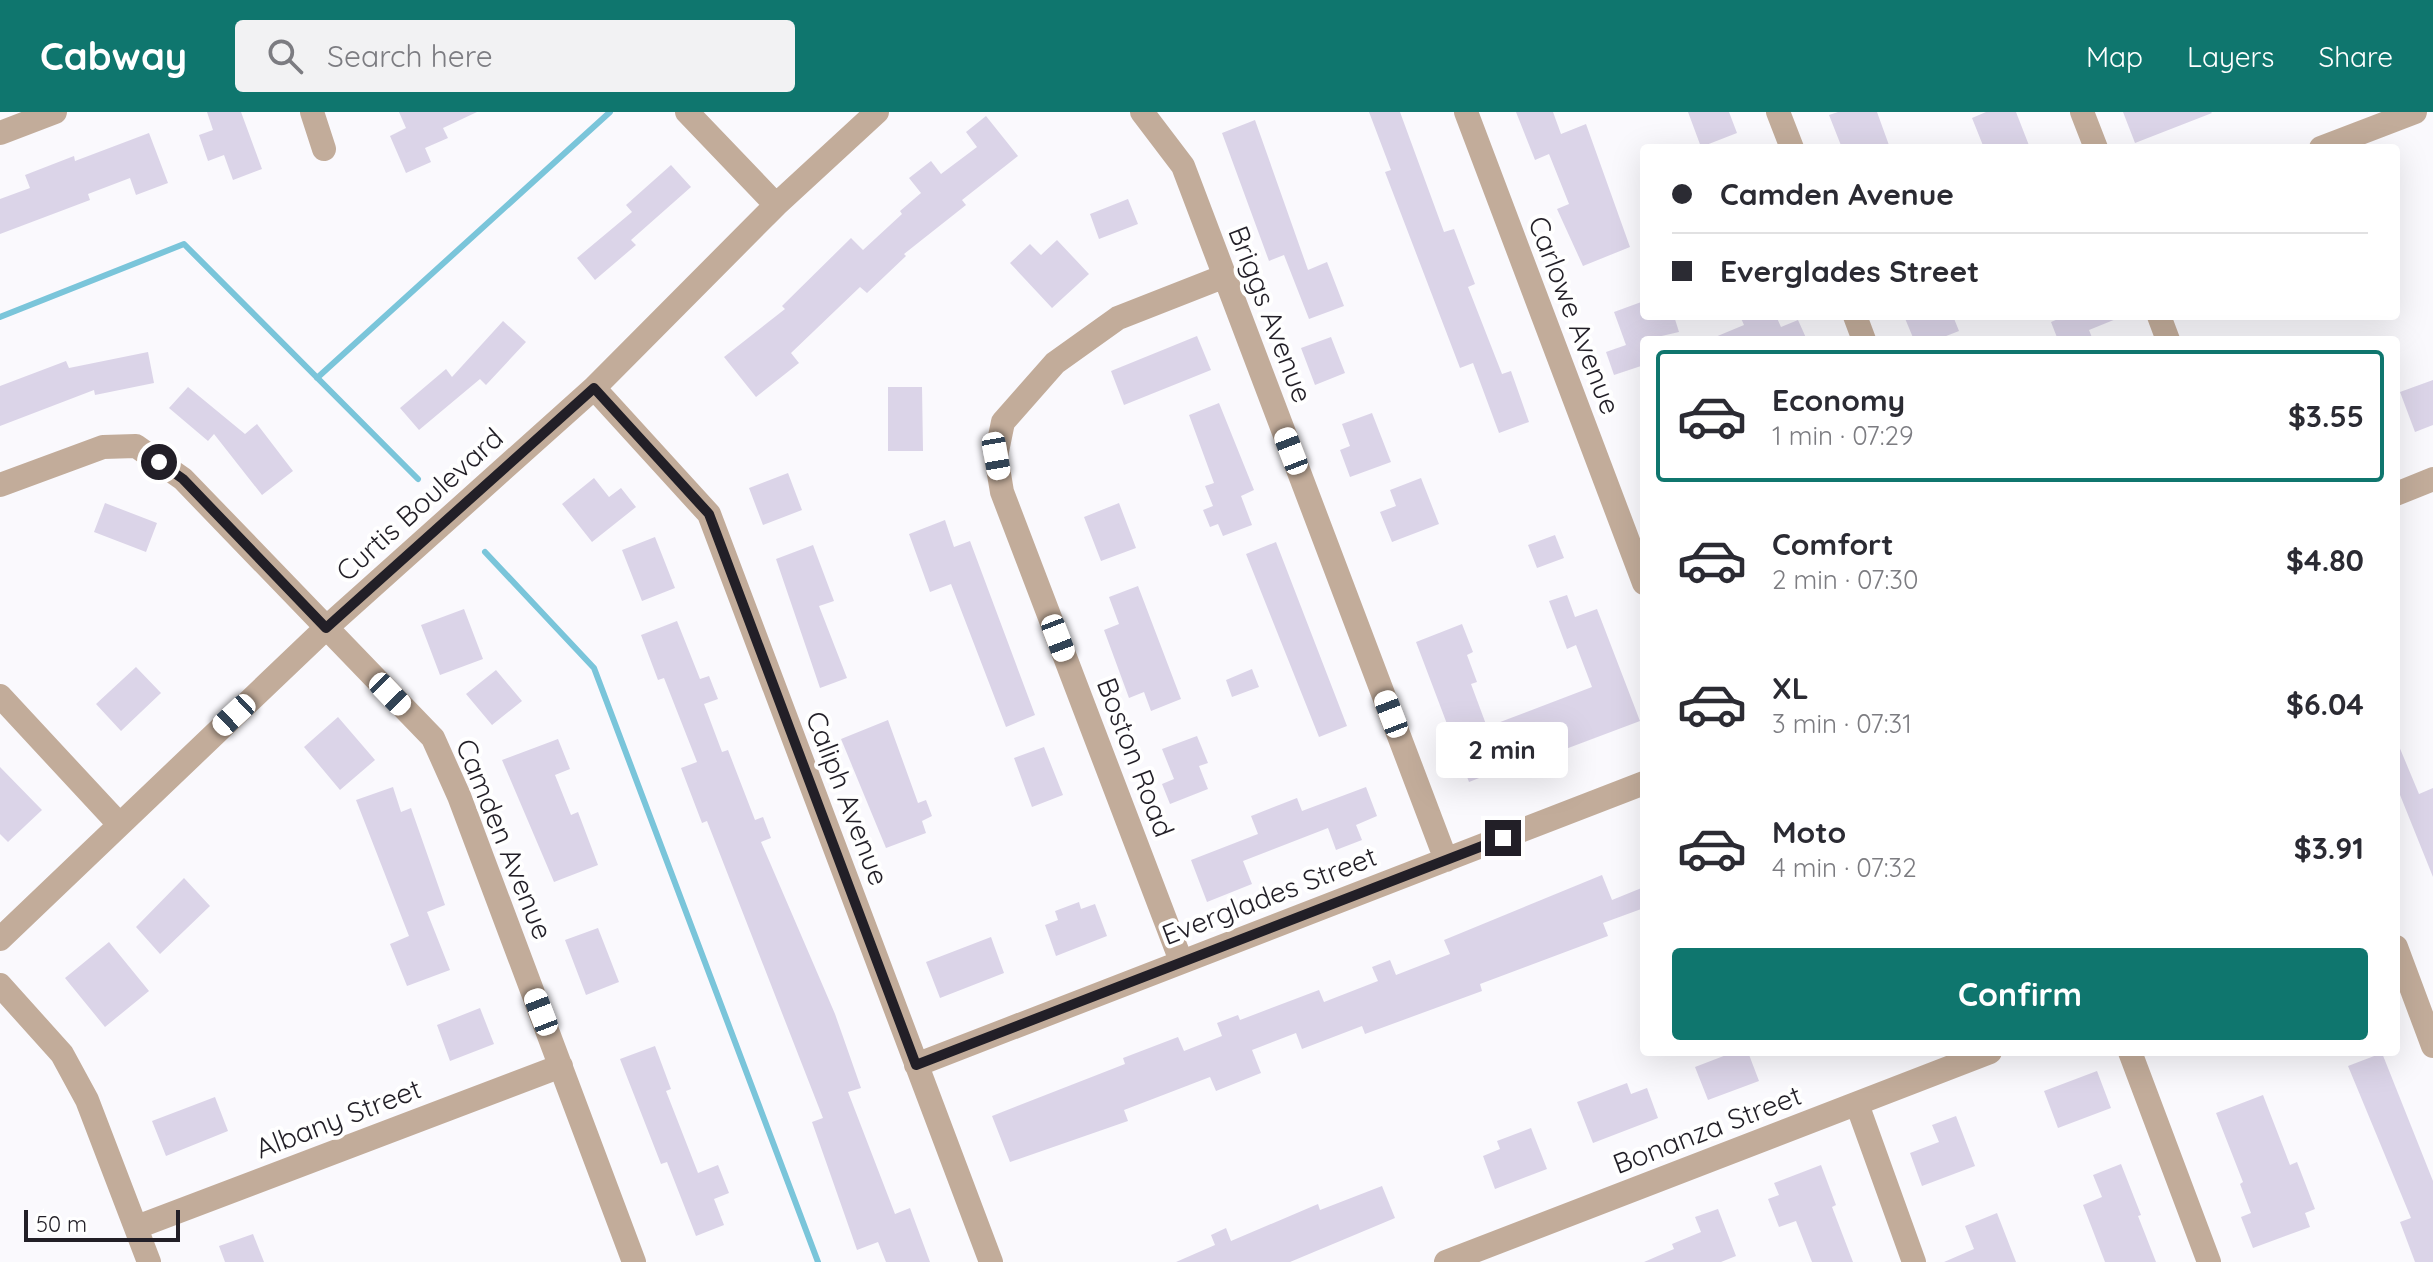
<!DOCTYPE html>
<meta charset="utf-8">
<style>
:root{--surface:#fff;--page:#f2f2f3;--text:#2b2b33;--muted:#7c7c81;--line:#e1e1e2;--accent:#0f766e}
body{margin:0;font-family:Quicksand,sans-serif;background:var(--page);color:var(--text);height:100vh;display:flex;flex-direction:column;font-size:30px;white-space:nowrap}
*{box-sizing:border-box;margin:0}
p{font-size:26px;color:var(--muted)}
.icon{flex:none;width:44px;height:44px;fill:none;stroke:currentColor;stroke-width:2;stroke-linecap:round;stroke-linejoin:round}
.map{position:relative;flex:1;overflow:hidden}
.panel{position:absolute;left:1640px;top:224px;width:760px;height:720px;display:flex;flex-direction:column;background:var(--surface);border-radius:8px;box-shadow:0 8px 32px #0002}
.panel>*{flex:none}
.top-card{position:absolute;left:1640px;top:32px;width:760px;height:176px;border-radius:8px;box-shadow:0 8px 32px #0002;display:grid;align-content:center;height:176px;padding:0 32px;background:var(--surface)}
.scale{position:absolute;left:24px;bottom:20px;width:156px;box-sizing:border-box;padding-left:8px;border:4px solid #221f27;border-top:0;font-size:22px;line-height:28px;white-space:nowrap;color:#221f27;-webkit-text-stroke:6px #fff;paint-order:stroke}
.end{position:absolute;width:36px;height:36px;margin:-18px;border:10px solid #221f27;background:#fff;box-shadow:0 0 0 4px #fff}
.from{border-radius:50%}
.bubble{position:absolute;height:56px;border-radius:8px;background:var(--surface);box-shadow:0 8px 32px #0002;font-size:26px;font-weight:800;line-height:56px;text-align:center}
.car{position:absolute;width:24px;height:48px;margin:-24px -12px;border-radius:10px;box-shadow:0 0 6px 2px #0007;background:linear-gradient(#fff 24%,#345 0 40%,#fff 0 76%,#345 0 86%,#fff 0)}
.top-card b{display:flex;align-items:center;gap:28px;height:76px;font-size:30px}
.top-card b+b{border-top:2px solid var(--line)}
.top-card i{width:20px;height:20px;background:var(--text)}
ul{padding:14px 0 0;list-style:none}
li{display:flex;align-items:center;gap:24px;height:132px;margin:0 16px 12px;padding:0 16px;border:4px solid transparent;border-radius:8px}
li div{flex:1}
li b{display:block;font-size:30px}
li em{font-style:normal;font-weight:800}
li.current{border-color:var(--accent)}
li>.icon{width:72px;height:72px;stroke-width:1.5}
.button{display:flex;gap:16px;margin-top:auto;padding:16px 32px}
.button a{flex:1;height:92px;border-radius:8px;background:var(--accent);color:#fff;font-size:32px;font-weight:800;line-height:92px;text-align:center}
header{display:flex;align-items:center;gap:48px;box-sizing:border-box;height:112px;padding:0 40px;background:var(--accent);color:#fff}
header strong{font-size:38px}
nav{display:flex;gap:44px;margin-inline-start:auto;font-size:28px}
.search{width:560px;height:72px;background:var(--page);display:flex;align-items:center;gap:20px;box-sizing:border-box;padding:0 28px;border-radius:8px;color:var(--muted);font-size:30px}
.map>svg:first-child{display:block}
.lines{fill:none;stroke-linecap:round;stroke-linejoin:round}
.stream{stroke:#7ac5da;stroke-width:6}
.building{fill:#dbd4e8}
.minor{stroke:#c2ac9a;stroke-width:24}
.route{stroke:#221f27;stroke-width:10}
.labels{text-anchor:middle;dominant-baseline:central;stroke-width:8;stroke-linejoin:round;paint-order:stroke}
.street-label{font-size:28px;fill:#221f27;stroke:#fff}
</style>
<header>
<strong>Cabway</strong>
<div class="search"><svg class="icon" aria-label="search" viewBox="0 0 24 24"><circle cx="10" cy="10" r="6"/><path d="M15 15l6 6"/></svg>Search here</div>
<nav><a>Map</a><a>Layers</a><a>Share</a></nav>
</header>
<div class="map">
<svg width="2433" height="1150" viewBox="0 0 2433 1150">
<rect width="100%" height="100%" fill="#faf9fd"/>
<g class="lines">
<path class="stream" d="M0 205 184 132 418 367
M317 266 610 0
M485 440 594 556 818 1150"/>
</g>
<path class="building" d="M207 0H241L262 57 233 68 224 43 208 49 199 23 213 18Z
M399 0H477L443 16 448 26 425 36 431 50 406 61 390 24 406 16Z
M1369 0H1400L1444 120 1454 117 1475 172 1468 175 1502 262 1511 259 1529 310 1499 321 1473 251 1460 256 1385 60 1391 58Z
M1516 0H1553L1561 22 1586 12 1630 135 1583 154 1557 97 1569 92 1549 42 1535 48Z
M1688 0H1729L1737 21 1701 35Z
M1838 0H1877L1890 36H1842L1829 3Z
M1986 0H2016L2030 36H1984L1972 6Z
M2123 0H2211L2212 1 2135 31Z
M986 4 1018 44 962 88 966 93 904 142 906 144 867 181 860 175 791 241 799 251 756 285 724 245 785 197 782 194 851 126 863 138 902 102 900 99 921 81 909 66 931 49 941 62 977 35 966 20Z
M1255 8 1308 158 1327 150 1344 194 1309 207 1284 143 1269 149 1222 21Z
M149 21 168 71 136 83 130 66 88 82 90 88 0 122V87L30 76 25 63 74 44 75 49Z
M671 53 691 75 631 128 636 133 595 168 577 146 632 100 626 93Z
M1128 87 1138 112 1099 127 1090 102Z
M1057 128 1089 162 1052 196 1010 151 1030 132 1041 143Z
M1644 189V204H1674L1679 220 1644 228V253L1614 263 1606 240 1626 233 1614 200Z
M1740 204H1776L1781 215 1798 208 1807 228H1708L1744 213Z
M1904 204H1953L1959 219 1936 228H1914Z
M2065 204H2121V205L2089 218 2093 228H2058L2051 210Z
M503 209 526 230 486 273 480 267 419 318 400 296 446 257 452 265Z
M1197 224 1211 258 1124 293 1111 259Z
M1331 225 1345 261 1315 273 1301 236Z
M148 240 154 271 95 283 94 278 0 314V274L66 249 69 256Z
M2433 268V313L2415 320 2400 280Z
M188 275 245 322 257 312 293 359 262 383 214 322 208 329 169 296Z
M888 275H922L923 339H888Z
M1219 291 1254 378 1241 384 1252 413 1223 424 1218 412 1210 415 1203 398 1213 394 1205 374 1214 371 1189 303Z
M1372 301 1391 350 1350 365 1340 338 1350 334 1342 312Z
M788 361 802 398 763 413 749 376Z
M594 366 609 385 621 376 636 395 592 430 562 392Z
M1421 366 1439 412 1392 430 1380 400 1396 394 1390 378Z
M105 391 157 411 146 440 94 420Z
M1119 391 1136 436 1101 449 1084 405Z
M945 408 954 435 970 429 1035 603 1006 615 951 472 930 480 909 422Z
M1555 423 1564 446 1537 456 1528 433Z
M655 425 675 476 642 489 622 438Z
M1276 430 1347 614 1319 625 1246 442Z
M813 433 834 489 819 494 847 566 820 576 776 447Z
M1138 474 1181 587 1151 599 1144 580 1129 586 1104 518 1119 512 1109 485Z
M1567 483 1575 505 1597 497 1640 609 1555 641 1548 623 1525 632 1523 628 1490 641 1497 659 1469 670 1416 530 1462 512 1473 540 1467 543 1477 570 1471 572 1487 615 1592 575 1576 533 1567 537 1549 489Z
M464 497 483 547 440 563 421 513Z
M677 509 700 567 709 564 718 587 704 592 722 640 728 638 755 708 763 705 771 726 761 730 835 902 861 976 848 980 895 1102 910 1096 930 1150H886L878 1130 857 1138 812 1010 823 1006 707 709 702 711 681 656 697 650 664 566 658 568 641 523Z
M136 555 161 581 121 619 96 592Z
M1252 557 1259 575 1232 585 1226 568Z
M496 558 522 589 492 613 466 582Z
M338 605 375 648 340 678 304 635Z
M888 608 918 691 926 688 932 704 922 709 926 721 886 736 841 627Z
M1197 624 1208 651 1199 654 1208 677 1170 692 1162 672 1174 667 1162 637Z
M558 627 570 657 555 663 571 703 578 700 598 753 554 770 502 648Z
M2396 627 2419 682 2433 676V765L2396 673Z
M1044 635 1063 683 1032 695 1014 646Z
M0 655 42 698 8 730 0 722Z
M393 675 401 700 411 696 445 793 427 800 450 858 407 874 390 832 409 824 356 688Z
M1366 675 1377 704 1356 713 1362 728 1336 738 1328 716 1243 749 1252 772 1207 790 1191 748 1258 722 1251 704 1297 686 1302 699Z
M1602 763 1612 788 1644 775V796L1603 811 1608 824 1480 872 1482 879 1365 922 1362 914 1302 937 1296 921 1252 938 1261 961 1216 979 1210 965 1124 998 1128 1009 1010 1050 992 1004 1125 952 1123 946 1178 925 1184 939 1222 924 1217 911 1238 903 1240 908 1319 878 1324 890 1378 869 1372 855 1390 848 1396 863 1450 842 1444 828Z
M184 766 210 794 160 842 136 815Z
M1079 790 1081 797 1095 792 1107 824 1056 844 1045 813 1058 808 1055 799Z
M598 816 619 870 586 883 565 828Z
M991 825 1004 861 940 886 926 850Z
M109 830 149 879 105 915 65 866Z
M480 896 494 932 450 949 437 913Z
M655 934 671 977 666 979 698 1061 718 1053 729 1081 714 1087 724 1113 696 1124 667 1050 661 1052 620 947Z
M1734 940H1748L1759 969 1708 988 1695 955Z
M2382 941 2433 1069V1150H2415L2400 1110 2411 1106 2348 954Z
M2097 959 2111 996 2058 1016 2044 979Z
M1627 971 1631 982 1647 976 1658 1006 1593 1031 1577 990Z
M2263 983 2290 1053 2297 1050 2315 1097 2305 1101 2310 1115 2253 1136 2241 1105 2251 1101 2240 1072 2243 1070 2216 1001Z
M215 985 228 1019 166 1044 152 1009Z
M1956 1004 1975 1054 1922 1074 1910 1041 1939 1030 1932 1013Z
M1531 1016 1547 1057 1495 1077 1483 1044 1500 1037 1497 1029Z
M2121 1052 2141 1103 2138 1104 2156 1150H2105L2083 1093 2102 1085 2093 1063Z
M1821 1053 1836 1093 1832 1095 1853 1150H1812L1796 1109 1779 1115 1768 1087 1779 1083 1774 1071Z
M1382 1074 1395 1106 1290 1150H1176L1215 1133 1211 1123 1226 1116 1231 1129 1318 1092 1320 1098Z
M1718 1097 1736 1144 1721 1150H1644L1674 1137 1672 1132 1701 1120 1695 1105Z
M1997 1101 2016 1150H1944L1974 1137 1965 1114Z
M253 1122 264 1150H225L219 1134Z"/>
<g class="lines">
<path class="minor" d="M312 0 324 37
M687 0 776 93
M1142 0 1183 54 1446 748
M1466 0 1644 471
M1778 0 1792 36
M2082 0 2096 36
M0 21 55 0
M2321 36 2415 0
M1855 204 1864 228
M2159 204 2168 228
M594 276 709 402 991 1150
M0 373 103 335 136 334 183 367 433 626 459 684 634 1150
M2396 382 2433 367
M0 584 119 712
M0 827 326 516 594 276 776 93 877 0
M2396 835 2433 934
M1181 849 1002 380 996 344 1003 310 1055 251 1118 206 1225 164
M0 873 62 942 87 988 149 1150
M2130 940 2209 1150
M916 953 1644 671
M1857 992 1914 1150
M137 1115 561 954
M1446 1150 1990 940"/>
</g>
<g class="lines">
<path class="route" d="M159 350 183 367 326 516 594 276 709 402 916 953 1503 726"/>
</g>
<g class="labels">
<g class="street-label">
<text transform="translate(1271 202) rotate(69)">Briggs Avenue</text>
<text transform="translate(1575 203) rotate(69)">Carlowe Avenue</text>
<text transform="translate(419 392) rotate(-42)">Curtis Boulevard</text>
<text transform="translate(1136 645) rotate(69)">Boston Road</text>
<text transform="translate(848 686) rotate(69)">Caliph Avenue</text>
<text transform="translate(505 727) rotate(68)">Camden Avenue</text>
<text transform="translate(1269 783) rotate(-21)">Everglades Street</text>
<text transform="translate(338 1006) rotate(-21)">Albany Street</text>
<text transform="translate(1707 1017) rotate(-21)">Bonanza Street</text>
</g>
</g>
</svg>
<div class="scale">50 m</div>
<i class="end from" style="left:159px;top:350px"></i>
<i class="end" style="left:1503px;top:726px"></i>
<div class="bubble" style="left:1436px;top:610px;width:132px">2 min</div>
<i class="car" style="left:1291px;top:339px;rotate:339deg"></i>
<i class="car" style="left:996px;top:344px;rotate:170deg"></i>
<i class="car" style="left:1058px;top:526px;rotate:159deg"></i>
<i class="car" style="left:390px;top:582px;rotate:136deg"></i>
<i class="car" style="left:1391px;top:602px;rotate:339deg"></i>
<i class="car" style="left:234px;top:603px;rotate:227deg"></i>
<i class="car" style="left:541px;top:900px;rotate:339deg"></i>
<div class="top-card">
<b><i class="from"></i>Camden Avenue</b>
<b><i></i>Everglades Street</b>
</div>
<section class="panel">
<ul>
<li class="current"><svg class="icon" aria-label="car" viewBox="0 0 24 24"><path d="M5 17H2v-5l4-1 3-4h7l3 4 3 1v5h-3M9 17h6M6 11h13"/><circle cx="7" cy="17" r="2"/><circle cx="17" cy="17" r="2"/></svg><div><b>Economy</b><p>1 min · 07:29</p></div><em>$3.55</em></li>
<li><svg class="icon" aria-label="car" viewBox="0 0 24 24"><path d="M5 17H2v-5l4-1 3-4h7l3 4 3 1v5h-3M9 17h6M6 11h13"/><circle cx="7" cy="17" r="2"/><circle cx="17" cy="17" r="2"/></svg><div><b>Comfort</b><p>2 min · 07:30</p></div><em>$4.80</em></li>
<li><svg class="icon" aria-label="car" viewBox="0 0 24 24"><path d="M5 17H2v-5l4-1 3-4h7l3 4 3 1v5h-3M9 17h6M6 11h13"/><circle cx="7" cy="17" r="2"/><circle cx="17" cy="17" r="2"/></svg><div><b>XL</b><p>3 min · 07:31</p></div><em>$6.04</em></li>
<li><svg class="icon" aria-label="car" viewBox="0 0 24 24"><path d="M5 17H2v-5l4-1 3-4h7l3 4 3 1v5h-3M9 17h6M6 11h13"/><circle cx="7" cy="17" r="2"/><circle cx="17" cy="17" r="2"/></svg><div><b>Moto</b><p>4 min · 07:32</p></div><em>$3.91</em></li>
</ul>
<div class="button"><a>Confirm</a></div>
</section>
</div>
